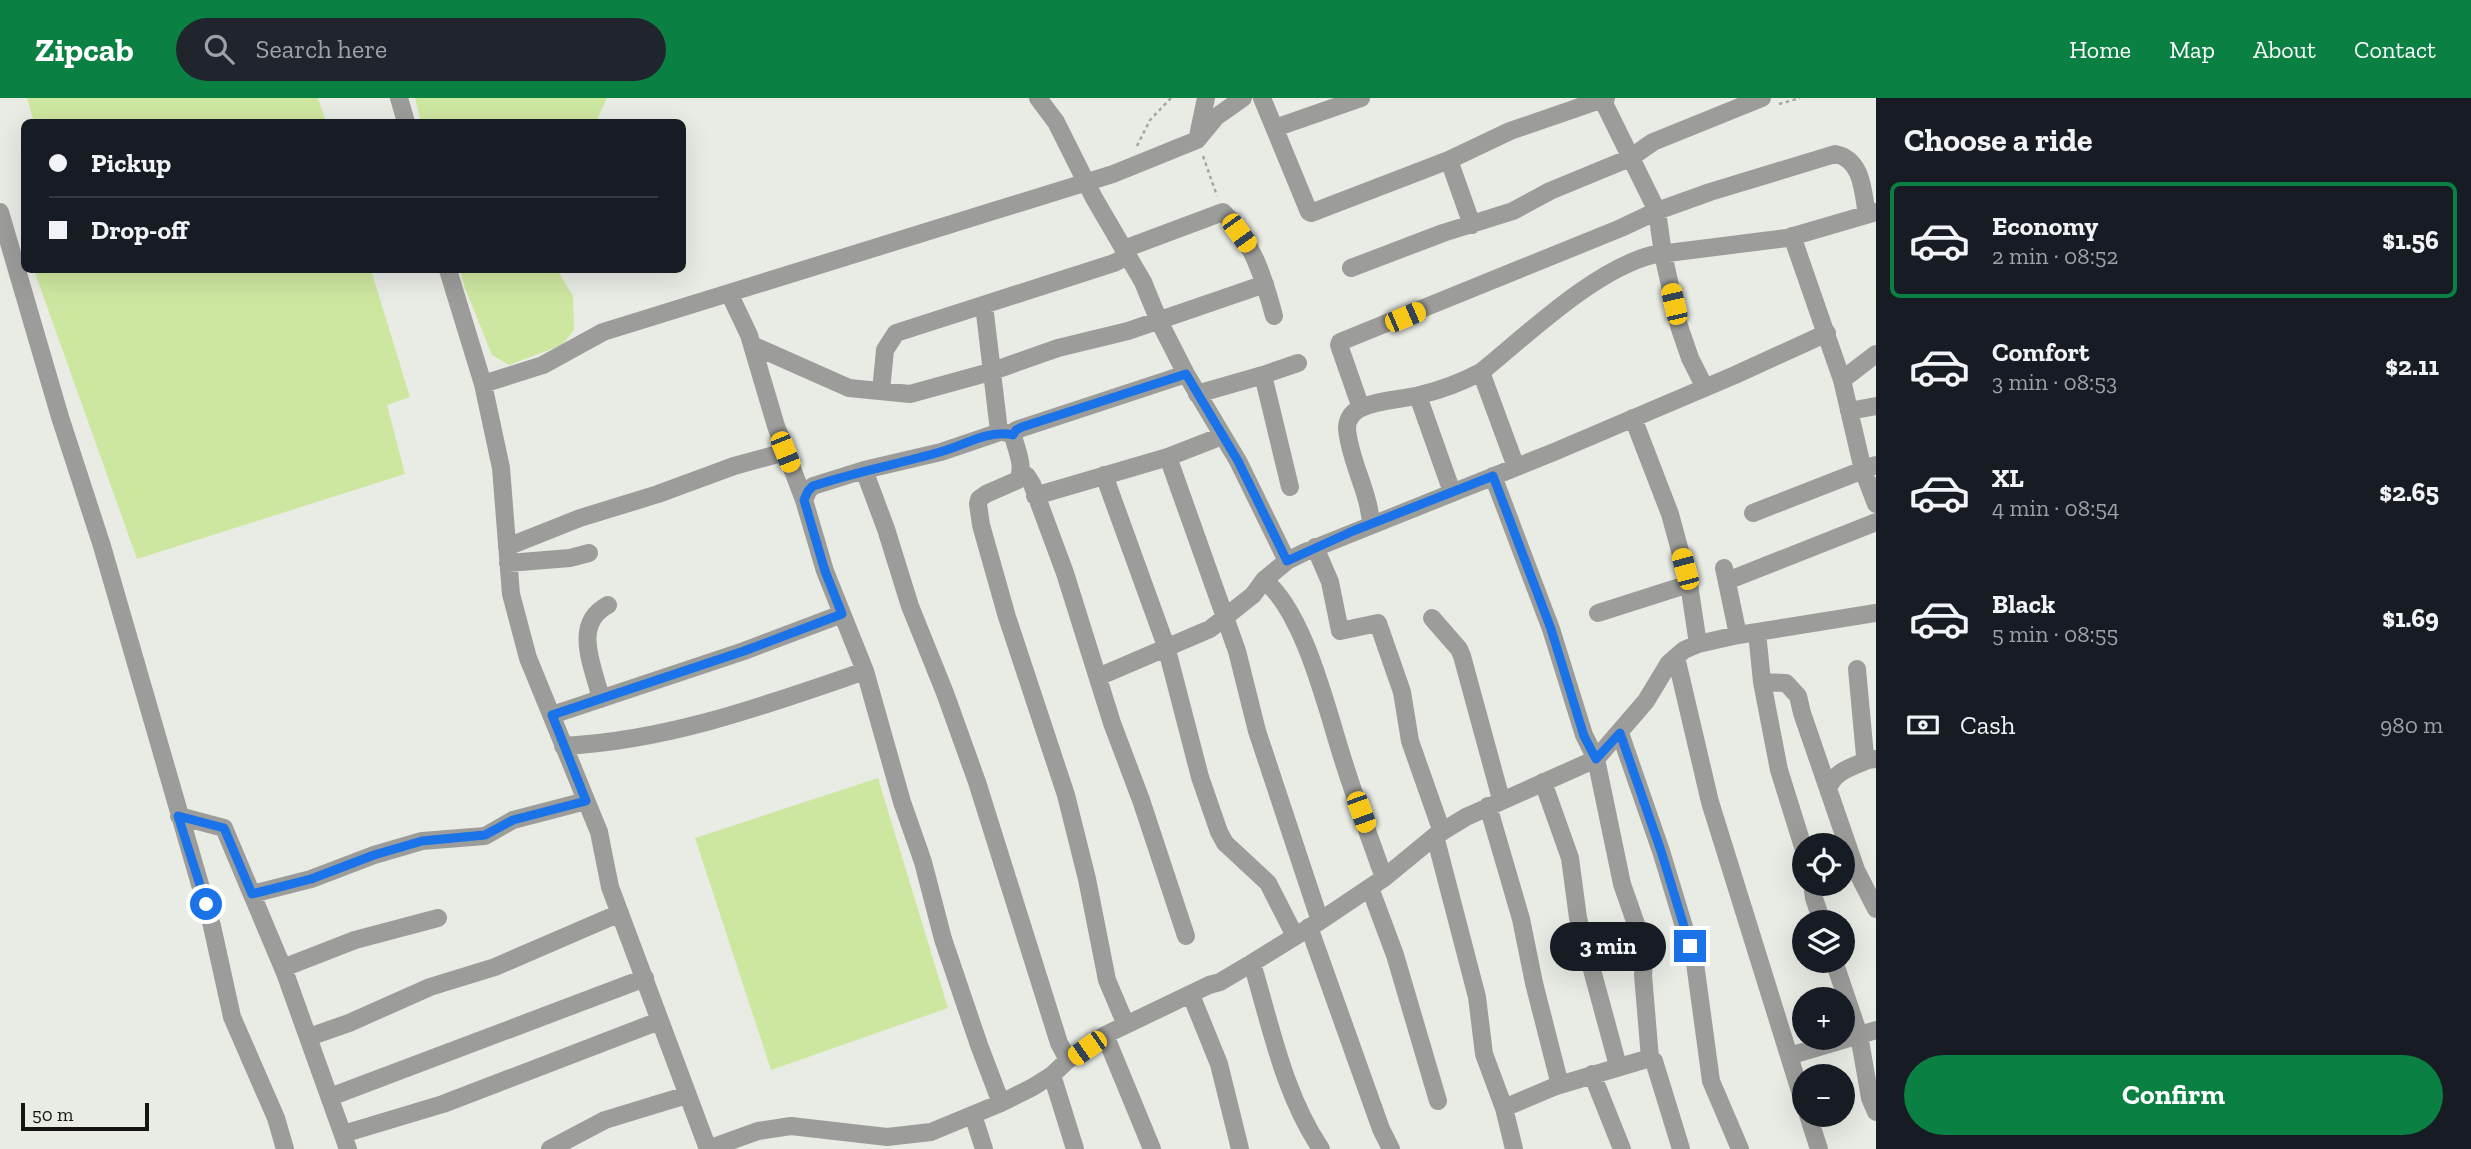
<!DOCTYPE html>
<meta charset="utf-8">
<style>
:root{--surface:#171b24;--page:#20242c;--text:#f1f3f6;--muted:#9ea1a6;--line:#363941;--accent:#0b8043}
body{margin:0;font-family:"Zilla Slab",serif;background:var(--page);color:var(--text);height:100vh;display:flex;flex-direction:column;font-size:26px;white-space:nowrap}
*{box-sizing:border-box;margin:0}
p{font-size:23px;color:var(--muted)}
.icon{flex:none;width:38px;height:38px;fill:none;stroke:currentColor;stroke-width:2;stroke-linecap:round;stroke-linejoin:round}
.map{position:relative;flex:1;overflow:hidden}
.drawer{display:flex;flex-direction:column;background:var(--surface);width:595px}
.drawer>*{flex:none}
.banner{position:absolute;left:21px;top:21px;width:665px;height:154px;border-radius:10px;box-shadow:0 7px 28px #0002;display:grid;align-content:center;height:154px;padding:0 28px;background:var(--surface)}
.buttons{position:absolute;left:1792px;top:735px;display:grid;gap:14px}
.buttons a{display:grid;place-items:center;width:63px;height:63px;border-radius:50%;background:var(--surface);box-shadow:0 7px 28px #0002;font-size:35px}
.scale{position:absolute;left:21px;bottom:18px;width:128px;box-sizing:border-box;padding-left:7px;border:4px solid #141512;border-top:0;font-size:19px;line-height:24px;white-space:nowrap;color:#141512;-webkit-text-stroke:5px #e9ece5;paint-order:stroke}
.end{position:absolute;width:32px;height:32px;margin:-16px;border:9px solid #1a73e8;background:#fff;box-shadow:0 0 0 4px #fff}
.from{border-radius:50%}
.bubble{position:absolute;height:49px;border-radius:24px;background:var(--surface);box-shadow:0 7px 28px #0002;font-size:23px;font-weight:700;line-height:49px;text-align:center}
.car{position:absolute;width:21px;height:42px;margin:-21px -10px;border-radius:9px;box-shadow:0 0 5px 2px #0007;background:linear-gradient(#f5c518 24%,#345 0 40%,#f5c518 0 76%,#345 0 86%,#f5c518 0)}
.banner b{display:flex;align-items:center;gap:24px;height:66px;font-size:26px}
.banner b+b{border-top:2px solid var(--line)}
.banner i{width:18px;height:18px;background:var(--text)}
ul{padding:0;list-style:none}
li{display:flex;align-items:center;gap:21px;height:116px;margin:0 14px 10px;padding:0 14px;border:4px solid transparent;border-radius:10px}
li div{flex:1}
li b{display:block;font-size:26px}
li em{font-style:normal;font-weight:700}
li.current{border-color:var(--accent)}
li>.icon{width:63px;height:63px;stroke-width:1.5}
h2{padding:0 28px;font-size:32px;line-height:84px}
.pay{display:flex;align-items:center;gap:18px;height:77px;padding:0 28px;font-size:26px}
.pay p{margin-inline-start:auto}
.primary-button{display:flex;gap:14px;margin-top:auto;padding:14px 28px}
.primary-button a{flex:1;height:80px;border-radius:42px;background:var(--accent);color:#fff;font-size:28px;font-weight:700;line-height:80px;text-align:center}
header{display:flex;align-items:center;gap:42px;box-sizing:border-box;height:98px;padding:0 35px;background:var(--accent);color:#fff}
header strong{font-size:33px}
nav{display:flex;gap:38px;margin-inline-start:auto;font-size:24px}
.search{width:490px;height:63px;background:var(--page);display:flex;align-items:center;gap:18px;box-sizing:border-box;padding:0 24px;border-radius:38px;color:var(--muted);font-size:26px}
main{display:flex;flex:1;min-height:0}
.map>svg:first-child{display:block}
.green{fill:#cee7a0}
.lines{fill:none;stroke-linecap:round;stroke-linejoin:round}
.path{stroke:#a4a6a0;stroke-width:2.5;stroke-dasharray:3.5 3.5;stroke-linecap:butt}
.minor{stroke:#9c9d9a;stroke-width:18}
.route{stroke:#1a73e8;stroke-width:9}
</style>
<header>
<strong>Zipcab</strong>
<div class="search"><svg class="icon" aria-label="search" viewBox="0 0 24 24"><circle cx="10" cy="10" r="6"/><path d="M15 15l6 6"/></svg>Search here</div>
<nav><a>Home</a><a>Map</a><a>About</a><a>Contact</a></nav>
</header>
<main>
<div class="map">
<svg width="1876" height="1051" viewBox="0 0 1876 1051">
<rect width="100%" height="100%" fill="#e9ece5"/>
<path class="green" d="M27 0H318L326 24H34Z
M415 0H607L596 24H421Z
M34 172H371L410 299 387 307 405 376 137 461Z
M460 172H557L573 198 574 232 562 247 509 267 492 257 465 190Z
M878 680 948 910 771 972 695 740Z"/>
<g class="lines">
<path class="path" d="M1779 6 1800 0
M1137 48 1150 22 1171 0
M1203 58 1217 98"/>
<path class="minor" d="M399 0 406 24
M1038 0 1056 24 1094 100 1143 184 1159 223 1186 276 1238 363 1287 463
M1262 0 1309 114 1311 115 1449 62 1510 33 1606 0
M1602 1 1657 113 1663 156 1679 228 1690 260 1705 290
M1275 30 1361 0
M1198 38 1206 0
M1449 62 1472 127
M0 114 60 319 102 448 212 828 232 919 276 1020 285 1051
M1792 138 1842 282 1863 372 1876 406
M1124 151 1223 114C1252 142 1264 180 1274 218
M1351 170 1443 135 1513 113 1550 93 1630 60 1653 44 1762 0
M448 172 483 286 501 370 511 496 528 560 599 734 610 789 708 1051
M729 195 749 237 776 328 804 402 825 473 865 573 902 704 923 764 943 841 979 947 1001 1005
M984 207 999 333 1011 336
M752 247 849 290 910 296 990 274 1058 250 1128 233 1265 186
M1481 274 1516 369
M1263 277 1298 265
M1842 282 1876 256
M483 286 543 267 603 234 1113 76 1197 42 1216 19 1243 0
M881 293 885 252 896 235 1114 165 1128 158
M1197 296 1263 277 1290 389
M1418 298 1452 394
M1361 310 1339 247 1340 244 1621 130 1657 113 1710 94 1835 56C1863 61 1863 95 1867 117
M1849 313 1876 308
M1633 320 1670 416 1689 486 1698 546
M1168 359 1222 338
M864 372 886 431 910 508 945 595 977 684 1059 945 1068 962
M1021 374 1027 378 1032 386 1065 475 1112 625 1141 702 1186 838
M1104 377 1166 548 1200 679 1219 734 1225 745 1268 785 1295 838
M1493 378 1551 531 1584 637 1596 661 1622 786 1645 852 1643 877 1650 960
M1035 398 1168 359 1237 553 1257 633 1320 823
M804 402 808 393 813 388 864 372 941 354 1000 334
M1753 415 1876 367
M1371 426C1369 393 1350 364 1347 331 1347 321 1352 314 1361 310 1380 301 1401 302 1420 297 1441 292 1462 284 1481 274 1528 236 1594 172 1652 157L1787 140 1876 114
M507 449 580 420 658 396 734 368 785 354
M1315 449 1330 484 1340 533 1378 525 1402 594 1410 643 1442 734
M508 465 570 460 589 455
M1724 470 1738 537
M1264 482C1306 516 1328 617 1345 668 1357 706 1371 743 1384 780
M1727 483 1876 424
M1598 515 1689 486
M1432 520 1459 551 1462 558 1501 701
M1757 534 1762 584 1779 672 1804 752
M1676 559 1710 704 1804 1006
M1857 571 1865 658 1868 662 1876 661
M1098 579 1210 531 1253 497 1264 482 1287 463 1305 454 1554 354 1735 277 1827 235
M1762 584 1786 585 1798 598 1802 615 1856 772 1876 811
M601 601C594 570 571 526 608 507
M552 617 744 553 842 516
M1620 635 1661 753 1695 865 1711 983 1740 1051
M563 648C668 643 766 607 865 573
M1543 684 1570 760 1578 820 1618 968
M1828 691C1834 673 1852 669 1868 662
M1488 708 1521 821 1534 885 1560 987
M179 718 224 730 285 875 348 1051
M1435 738 1477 899 1484 956 1504 1010 1514 1051
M1812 786 1814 800 1822 824
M1370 790 1395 857 1438 1003
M252 796 311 781 374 757 422 743 485 738 513 722 586 703
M1309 829 1381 1031 1391 1051
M1834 863 1859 937 1870 1000 1876 1014
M1252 865C1271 929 1284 996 1321 1051
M283 870 355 842 438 820
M1191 897 1219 966 1240 1051
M1126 927 1107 882 1087 781 1066 697 1007 519 981 427 978 406 979 401 986 396 1018 382C1025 367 1016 352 1013 337L1016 332 1186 276
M1105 937 1152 1051
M309 939 349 925 430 889 495 869 620 815
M1789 958 1876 932
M1592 976 1622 1051
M1052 977 1075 1051
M330 999 645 880
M1504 1010 1556 988 1650 960 1654 963 1681 1051
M973 1017 984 1051
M1808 1017 1819 1051
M343 1036 443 1006 659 923
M550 1051 605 1022 687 997
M708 1051 758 1033 791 1028 887 1039 931 1034 1001 1005 1033 989 1052 977 1068 962 1105 937 1209 887 1220 884 1252 865 1320 823 1384 780 1435 738 1466 719 1596 661 1646 603 1669 565 1684 552 1698 546 1738 537 1876 515"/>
</g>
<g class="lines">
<path class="route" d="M206 806 178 718 224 730 252 796 311 781 374 757 422 743 485 737 513 722 586 703 552 617 744 553 842 516 825 473 804 402 808 393 813 388C855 374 898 366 940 354 963 348 989 331 1013 337L1016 332 1022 329 1186 276 1238 363 1287 463 1353 433 1493 378 1551 531 1584 638 1596 661 1620 635 1661 753 1690 848"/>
</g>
</svg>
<div class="buttons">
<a><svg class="icon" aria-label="locate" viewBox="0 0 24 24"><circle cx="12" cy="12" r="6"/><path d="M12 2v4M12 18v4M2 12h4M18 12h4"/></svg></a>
<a><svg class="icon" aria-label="layers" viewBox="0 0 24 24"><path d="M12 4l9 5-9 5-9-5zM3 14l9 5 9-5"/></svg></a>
<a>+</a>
<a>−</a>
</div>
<div class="scale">50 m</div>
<i class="end from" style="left:206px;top:806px"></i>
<i class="end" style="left:1690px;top:848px"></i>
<div class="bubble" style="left:1550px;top:824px;width:116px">3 min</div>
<i class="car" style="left:1239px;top:135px;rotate:144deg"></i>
<i class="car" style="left:1674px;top:206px;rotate:347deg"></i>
<i class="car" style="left:1405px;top:219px;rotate:67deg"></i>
<i class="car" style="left:785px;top:354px;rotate:158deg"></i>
<i class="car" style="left:1685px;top:471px;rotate:345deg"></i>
<i class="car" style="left:1361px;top:714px;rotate:160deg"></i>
<i class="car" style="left:1087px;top:950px;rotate:235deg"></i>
<div class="banner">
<b><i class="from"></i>Pickup</b>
<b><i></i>Drop-off</b>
</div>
</div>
<section class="drawer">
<h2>Choose a ride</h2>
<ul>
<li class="current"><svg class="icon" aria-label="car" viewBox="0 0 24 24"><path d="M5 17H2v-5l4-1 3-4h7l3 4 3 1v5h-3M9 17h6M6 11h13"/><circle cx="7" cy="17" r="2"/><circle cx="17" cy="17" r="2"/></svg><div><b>Economy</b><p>2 min · 08:52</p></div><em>$1.56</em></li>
<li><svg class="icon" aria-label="car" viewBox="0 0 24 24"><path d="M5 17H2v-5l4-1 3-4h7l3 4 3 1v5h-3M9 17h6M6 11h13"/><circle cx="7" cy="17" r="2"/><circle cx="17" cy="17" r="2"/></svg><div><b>Comfort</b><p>3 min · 08:53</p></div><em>$2.11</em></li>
<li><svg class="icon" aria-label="car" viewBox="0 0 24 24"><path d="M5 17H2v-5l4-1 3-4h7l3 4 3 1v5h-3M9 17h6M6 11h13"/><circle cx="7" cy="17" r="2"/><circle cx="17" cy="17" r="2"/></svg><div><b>XL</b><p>4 min · 08:54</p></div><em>$2.65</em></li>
<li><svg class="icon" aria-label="car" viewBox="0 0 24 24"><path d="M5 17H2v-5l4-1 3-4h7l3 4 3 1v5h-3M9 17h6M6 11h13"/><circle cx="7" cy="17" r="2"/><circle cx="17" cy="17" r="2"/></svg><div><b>Black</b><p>5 min · 08:55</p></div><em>$1.69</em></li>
</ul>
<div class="pay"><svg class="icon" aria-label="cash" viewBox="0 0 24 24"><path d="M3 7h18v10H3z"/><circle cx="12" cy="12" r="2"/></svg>Cash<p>980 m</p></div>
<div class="primary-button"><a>Confirm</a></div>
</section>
</main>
